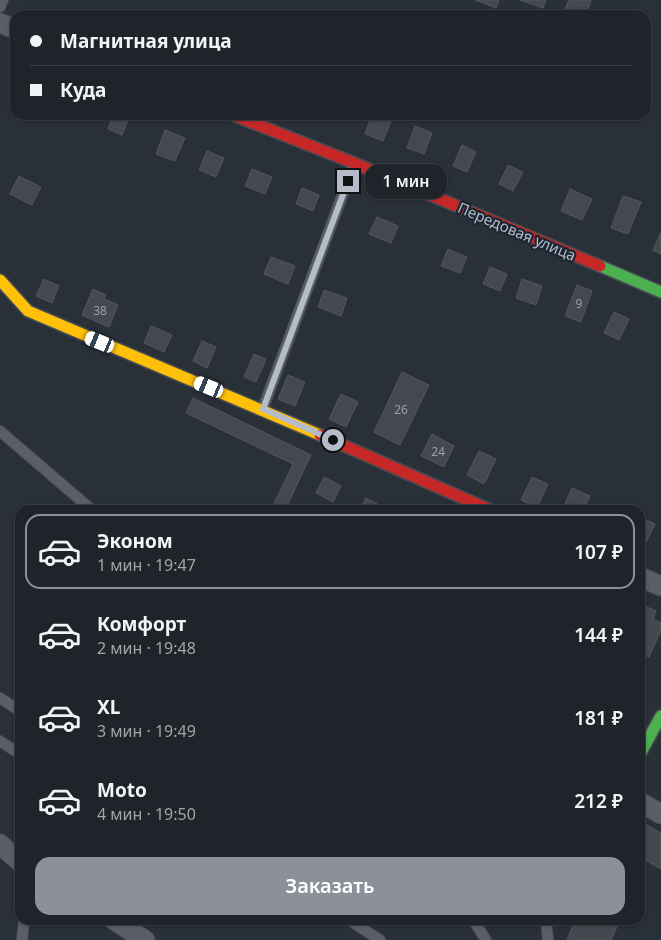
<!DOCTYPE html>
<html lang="ru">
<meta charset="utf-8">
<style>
:root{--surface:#20242a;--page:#2d3036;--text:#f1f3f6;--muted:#a2a4a8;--line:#3d4147;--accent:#8c9099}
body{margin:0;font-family:"Noto Sans",sans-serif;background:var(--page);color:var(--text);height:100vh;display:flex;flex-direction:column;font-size:19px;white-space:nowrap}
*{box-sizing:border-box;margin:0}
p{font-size:16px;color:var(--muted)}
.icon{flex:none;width:28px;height:28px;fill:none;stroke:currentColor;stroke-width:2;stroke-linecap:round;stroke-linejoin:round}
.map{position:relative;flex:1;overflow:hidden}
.panel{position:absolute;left:15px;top:505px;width:630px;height:420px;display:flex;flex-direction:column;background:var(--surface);border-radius:15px;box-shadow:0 1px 4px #0004,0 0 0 1px var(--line)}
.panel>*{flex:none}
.banner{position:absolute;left:10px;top:10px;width:641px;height:110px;border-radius:15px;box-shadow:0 1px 4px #0004,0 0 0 1px var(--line);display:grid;align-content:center;height:110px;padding:0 20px;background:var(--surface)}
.end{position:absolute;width:22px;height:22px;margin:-11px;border:6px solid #b4bcc9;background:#111;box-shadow:0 0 0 2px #111}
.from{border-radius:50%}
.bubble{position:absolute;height:35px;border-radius:15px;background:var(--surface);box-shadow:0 1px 4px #0004,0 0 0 1px var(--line);font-size:16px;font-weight:600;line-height:35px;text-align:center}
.car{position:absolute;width:15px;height:30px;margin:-15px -8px;border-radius:6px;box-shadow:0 0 4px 1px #0007;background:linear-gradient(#fff 24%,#345 0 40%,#fff 0 76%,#345 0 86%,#fff 0)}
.banner b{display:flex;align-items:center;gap:18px;height:48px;font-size:19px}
.banner b+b{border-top:1px solid var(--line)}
.banner i{width:12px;height:12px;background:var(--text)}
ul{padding:9px 0 0;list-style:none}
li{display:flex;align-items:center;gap:15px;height:75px;margin:0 10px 8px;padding:0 10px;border:2px solid transparent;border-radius:15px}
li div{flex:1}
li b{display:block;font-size:19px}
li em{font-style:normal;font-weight:600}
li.active{border-color:var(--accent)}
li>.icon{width:45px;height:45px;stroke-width:1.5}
.button{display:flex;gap:10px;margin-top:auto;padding:10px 20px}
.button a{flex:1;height:58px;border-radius:15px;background:var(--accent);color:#fff;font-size:20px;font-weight:600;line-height:58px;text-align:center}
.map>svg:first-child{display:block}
.building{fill:#444950;stroke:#52575f}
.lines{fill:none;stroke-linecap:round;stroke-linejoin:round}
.lane-casing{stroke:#484c53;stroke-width:12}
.street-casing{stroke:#484c53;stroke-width:21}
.fast-casing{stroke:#484c53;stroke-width:14}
.slow-casing{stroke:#484c53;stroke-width:14}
.jam-casing{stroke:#484c53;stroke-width:14}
.lane{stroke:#5a5e66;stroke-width:10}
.street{stroke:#5a5e66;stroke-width:19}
.fast{stroke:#4caf50;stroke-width:11}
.slow{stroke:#ffc107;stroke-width:11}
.jam{stroke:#c62828;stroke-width:11}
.route{stroke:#b4bcc9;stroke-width:6}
.labels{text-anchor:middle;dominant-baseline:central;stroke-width:4.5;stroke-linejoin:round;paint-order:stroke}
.number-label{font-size:12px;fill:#989fab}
.street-label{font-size:15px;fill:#b4bcc9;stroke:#1d2633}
</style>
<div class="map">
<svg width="661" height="940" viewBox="0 0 661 940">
<rect width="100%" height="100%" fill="#2a3038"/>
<path class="building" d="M475 0H499L496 8Z
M520 0H546L543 8Z
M569 0H591L586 15 565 9Z
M113 115H130L122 135 108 129Z
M372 115H381L392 119 383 141 365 134Z
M415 126 432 133 424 154 407 148Z
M165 130 185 138 175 161 156 154Z
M462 145 476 152 467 172 453 166Z
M207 151 224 158 216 177 199 170Z
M508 165 523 172 513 191 499 184Z
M252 169 272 177 265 194 245 186Z
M19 176 41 187 32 205 10 194Z
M302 188 319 195 313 211 296 204Z
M570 189 592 199 582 220 561 211Z
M623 196 641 202 628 234 611 228Z
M377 217 398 226 391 243 369 234Z
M661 232V254L653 250Z
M448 249 467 257 460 273 441 266Z
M271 257 295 266 288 284 264 274Z
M490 267 507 274 500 291 483 284Z
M44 279 59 286 52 303 36 296Z
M522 279 542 286 536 305 516 298Z
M577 285 592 291 581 322 565 316Z
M93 289 106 295 104 299 118 305 109 327 82 315Z
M324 290 347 298 341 316 318 307Z
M614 312 629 319 619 340 604 333Z
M151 326 172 335 164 352 144 343Z
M202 341 216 347 207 368 193 361Z
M254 354 266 359 256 382 244 377Z
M402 372 429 385 400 445 374 432Z
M288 375 305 382 295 406 278 399Z
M341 394 358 402 346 427 329 419Z
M193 398 311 455 285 510H271L293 464 186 413Z
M432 434 454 446 444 467 421 456Z
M479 451 496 459 484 484 467 475Z
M324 477 341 486 333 502 316 493Z
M532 477 548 484 537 508 521 500Z
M572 488 590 496 583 510H562Z
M366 498 381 506 379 510H360Z
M640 517 655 524 643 548 640 546Z
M640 604 656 611 653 619 661 623V630L649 657 640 653Z
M640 821 661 833V869L640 857Z
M575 920H620L611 940H567Z"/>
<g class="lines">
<defs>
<path id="lane" d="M0 7 3 0
M263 408 354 164
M0 431 92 510
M0 698 20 711
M0 741 20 754
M349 920 380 940
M473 920 486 940
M546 920 548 940
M22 940 24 920"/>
<path id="street" d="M0 23 15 29
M640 577 661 586
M640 802 661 814
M0 844 20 862
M114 920 145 940"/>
<path id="fast" d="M600 266 661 292
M640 754 661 716"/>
<path id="slow" d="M0 280 28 311 320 435"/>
<path id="jam" d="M233 115 354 163 600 266
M320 435 490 510"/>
</defs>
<use href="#lane" class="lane-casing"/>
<use href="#street" class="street-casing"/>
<use href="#fast" class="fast-casing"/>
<use href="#slow" class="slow-casing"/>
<use href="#jam" class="jam-casing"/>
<use href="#lane" class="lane"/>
<use href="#street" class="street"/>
<use href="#fast" class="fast"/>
<use href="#slow" class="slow"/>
<use href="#jam" class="jam"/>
</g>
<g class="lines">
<path class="route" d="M333 440 263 409 348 181"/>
</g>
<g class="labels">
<g class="number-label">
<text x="579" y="303">9</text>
<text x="100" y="310">38</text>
<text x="401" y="409">26</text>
<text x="438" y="451">24</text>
</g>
<g class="street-label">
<text transform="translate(517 231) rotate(23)">Передовая улица</text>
</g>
</g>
</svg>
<i class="end from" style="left:333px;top:440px"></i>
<i class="end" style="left:348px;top:181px"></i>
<div class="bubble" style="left:365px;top:164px;width:82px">1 мин</div>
<i class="car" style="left:100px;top:342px;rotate:292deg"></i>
<i class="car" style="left:209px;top:387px;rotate:292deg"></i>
<div class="banner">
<b><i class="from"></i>Магнитная улица</b>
<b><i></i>Куда</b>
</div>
<section class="panel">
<ul>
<li class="active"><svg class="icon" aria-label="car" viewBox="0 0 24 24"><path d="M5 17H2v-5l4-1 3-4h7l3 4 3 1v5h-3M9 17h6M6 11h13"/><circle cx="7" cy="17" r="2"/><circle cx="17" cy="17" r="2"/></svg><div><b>Эконом</b><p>1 мин · 19:47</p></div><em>107 ₽</em></li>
<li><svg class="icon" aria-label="car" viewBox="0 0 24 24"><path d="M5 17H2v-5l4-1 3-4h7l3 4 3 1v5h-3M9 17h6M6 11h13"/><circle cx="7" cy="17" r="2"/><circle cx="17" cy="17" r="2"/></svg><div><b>Комфорт</b><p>2 мин · 19:48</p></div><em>144 ₽</em></li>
<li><svg class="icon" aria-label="car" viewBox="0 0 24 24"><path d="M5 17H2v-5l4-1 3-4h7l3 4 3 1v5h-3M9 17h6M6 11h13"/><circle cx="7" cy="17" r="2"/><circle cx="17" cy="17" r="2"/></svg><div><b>XL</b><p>3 мин · 19:49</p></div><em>181 ₽</em></li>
<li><svg class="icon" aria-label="car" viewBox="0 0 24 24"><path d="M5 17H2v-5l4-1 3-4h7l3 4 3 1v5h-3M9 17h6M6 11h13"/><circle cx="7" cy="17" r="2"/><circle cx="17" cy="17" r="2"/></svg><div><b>Moto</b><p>4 мин · 19:50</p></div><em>212 ₽</em></li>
</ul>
<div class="button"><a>Заказать</a></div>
</section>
</div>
